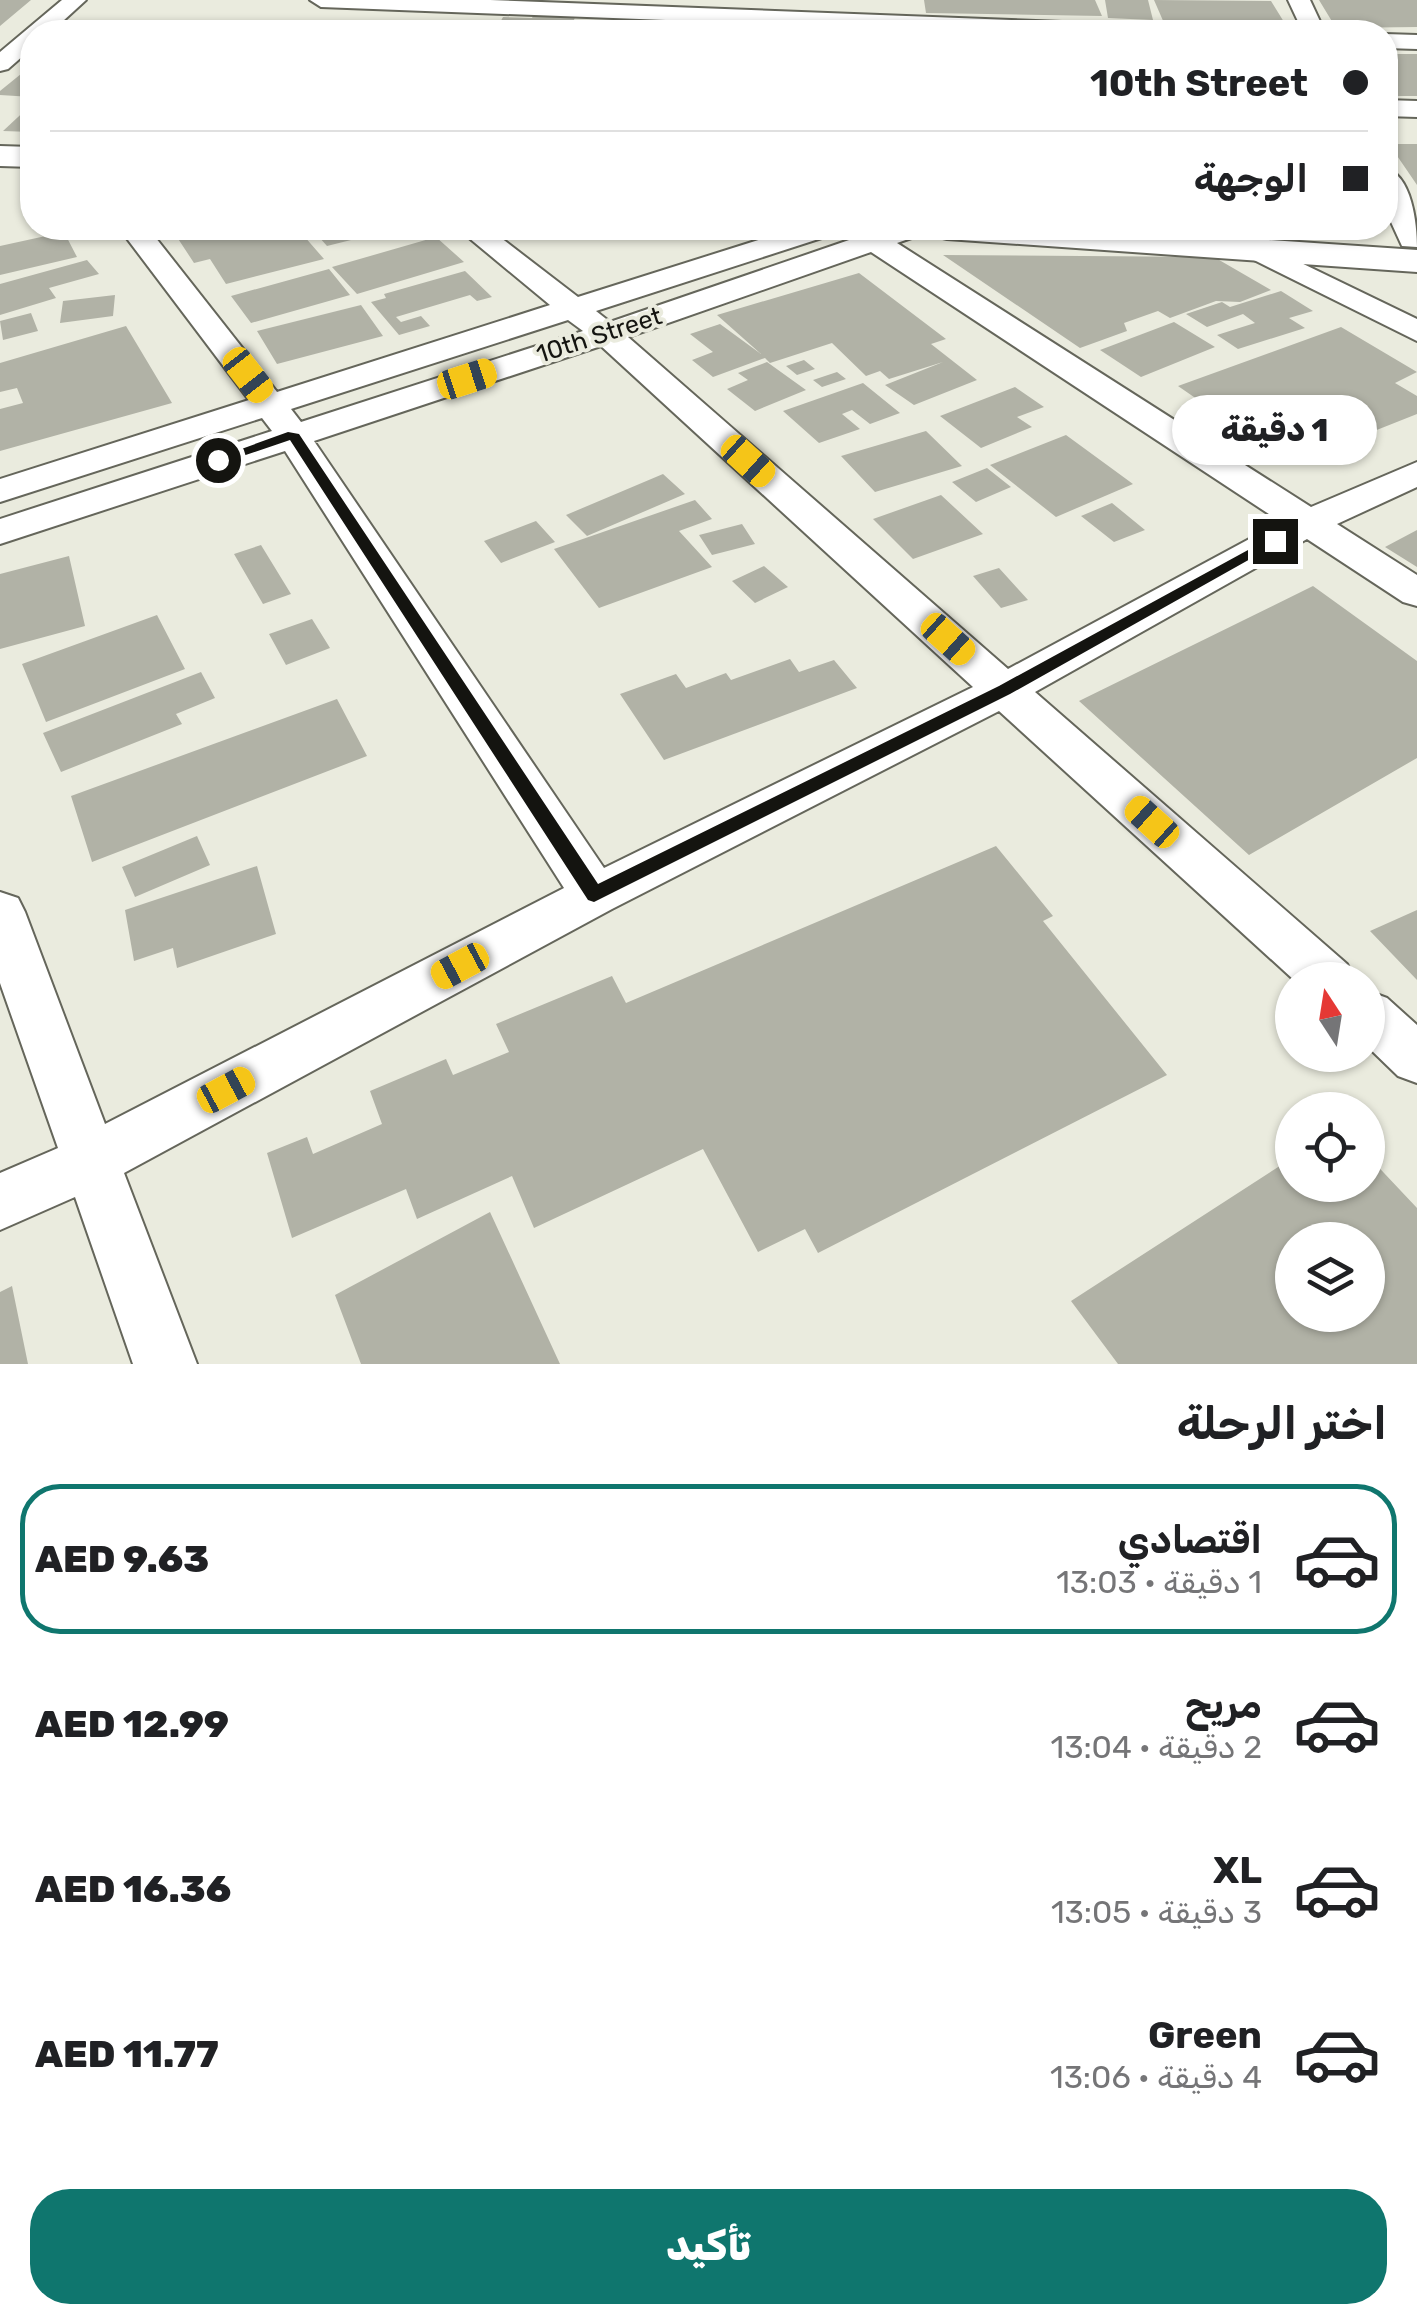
<!DOCTYPE html>
<html lang="ar">
<meta charset="utf-8">
<style>
:root{--surface:#fff;--page:#f6f6f6;--text:#202124;--muted:#757577;--line:#e0e0e0;--accent:#0f766e}
body{margin:0;font-family:Rubik,Cairo,sans-serif;background:var(--page);color:var(--text);direction:rtl;height:100vh;display:flex;flex-direction:column;font-size:38px;white-space:nowrap}
*{box-sizing:border-box;margin:0}
p{font-size:32px;color:var(--muted)}
.icon{flex:none;width:55px;height:55px;fill:none;stroke:currentColor;stroke-width:2;stroke-linecap:round;stroke-linejoin:round}
.map{position:relative;height:1364px;overflow:hidden;direction:ltr}
.sheet{display:flex;flex-direction:column;background:var(--surface);flex:1}
.sheet>*{flex:none}
.guide{position:absolute;left:20px;top:20px;width:1378px;height:220px;border-radius:40px;box-shadow:0 2px 8px #0004;direction:rtl;display:grid;align-content:center;height:220px;padding:0 30px;background:var(--surface)}
.needle{width:65px;rotate:348deg}
.controls{position:absolute;left:1275px;top:962px;display:grid;gap:20px}
.controls a{display:grid;place-items:center;width:110px;height:110px;border-radius:50%;background:var(--surface);box-shadow:0 2px 8px #0004;font-size:50px}
.end{position:absolute;width:45px;height:45px;margin:-22px;border:12px solid #141410;background:#fff;box-shadow:0 0 0 5px #fff}
.from{border-radius:50%}
.bubble{position:absolute;height:70px;border-radius:35px;background:var(--surface);box-shadow:0 2px 8px #0004;font-size:32px;font-weight:800;line-height:70px;text-align:center;direction:rtl}
.car{position:absolute;width:30px;height:60px;margin:-30px -15px;border-radius:12px;box-shadow:0 0 8px 2px #0007;background:linear-gradient(#f5c518 24%,#345 0 40%,#f5c518 0 76%,#345 0 86%,#f5c518 0)}
.guide b{display:flex;align-items:center;gap:35px;height:95px;font-size:38px}
.guide b+b{border-top:2px solid var(--line)}
.guide i{width:25px;height:25px;background:var(--text)}
ul{padding:0;list-style:none}
li{display:flex;align-items:center;gap:30px;height:150px;margin:0 20px 15px;padding:0 10px;border:5px solid transparent;border-radius:40px}
li div{flex:1}
li b{display:block;font-size:38px}
li em{font-style:normal;font-weight:800}
li.selected{border-color:var(--accent)}
li>.icon{width:90px;height:90px;stroke-width:1.5}
h2{padding:0 30px;font-size:45px;line-height:120px}
.cta{display:flex;gap:20px;margin-top:auto;padding:20px 30px}
.cta a{flex:1;height:115px;border-radius:40px;background:var(--accent);color:#fff;font-size:40px;font-weight:800;line-height:115px;text-align:center}
.map>svg:first-child{display:block}
.building{fill:#b1b2a6;fill-rule:evenodd}
.lines{fill:none;stroke-linecap:round;stroke-linejoin:round}
.minor-casing{stroke:#65665b;stroke-width:4}
.tertiary-casing{stroke:#65665b;stroke-width:4}
.minor{fill:#fff;fill-rule:evenodd}
.tertiary{fill:#fff;fill-rule:evenodd}
.route{fill:#141410}
.labels{text-anchor:middle;dominant-baseline:central;stroke-width:8;stroke-linejoin:round;paint-order:stroke}
.far-street-label{font-size:25px;fill:#141410;stroke:#eaebde}
</style>
<div class="map">
<svg width="1417" height="1364" viewBox="0 0 1417 1364">
<rect width="100%" height="100%" fill="#eaebde"/>
<path class="building" d="M0 0H31L0 26Z
M924 0H1095L1102 16 926 13Z
M1105 0H1148L1153 20 1108 18Z
M1154 0 1271 1 1284 22 1164 23Z
M1319 0H1417V27L1336 28Z
M534 14 576 15 569 32H495L503 17 532 18Z
M683 23 722 24 743 27 742 32H681Z
M615 24H670L669 32H614Z
M754 25 857 29V32H753Z
M1385 54H1417V96H1385Z
M32 65V97L0 95V91Z
M32 104V132L3 131Z
M1389 144H1417V185Z
M171 228H297L324 259 226 284 210 259 194 263Z
M311 228H350L359 238 327 246Z
M64 232 77 257 0 275V246Z
M436 237 464 262 357 294 332 267Z
M943 255 1214 257 1271 290 1240 302 1216 301 1170 318 1158 311 1124 323 1127 331 1080 348Z
M87 260 99 274 49 288 56 298 0 315V284Z
M329 269 350 295 251 323 231 296Z
M465 271 492 297 477 301 470 295 396 317 401 322 421 316 430 326 399 335 371 302 386 298 384 294Z
M859 273 946 339 931 344 977 380 914 405 885 385 943 362 889 379 880 371 866 376 832 343 770 363 765 358 713 377 692 360 713 352 690 334 720 324 761 354 717 315Z
M1281 291 1313 311 1289 318 1305 328 1238 349 1217 335 1255 323 1243 314 1207 327 1186 314 1222 302 1230 307Z
M115 295 113 316 60 323 63 301Z
M361 305 383 336 277 364 257 331Z
M31 313 38 331 3 340 0 321Z
M1174 322 1215 347 1141 377 1100 350Z
M126 326 172 403 0 451V409L23 403 17 388 0 392V363Z
M1341 327 1417 372 1395 383 1417 396V414L1291 464 1178 386Z
M804 360 815 369 797 375 786 366Z
M767 362 806 390 755 411 727 389 748 380 738 373Z
M837 372 846 379 822 387 813 380Z
M863 383 900 413 870 424 852 410 842 414 860 429 819 443 783 411Z
M1015 387 1044 407 1017 417 1032 427 981 448 940 416Z
M926 431 962 466 875 492 841 456Z
M1066 435 1133 484 1056 517 990 465Z
M987 468 1011 487 976 502 952 482Z
M663 474 685 494 587 536 566 515Z
M941 495 983 534 913 559 873 519Z
M695 500 712 519 679 531 712 567 599 608 554 549Z
M1112 503 1145 530 1114 542 1081 516Z
M536 521 555 542 501 563 484 541Z
M742 524 755 544 712 555 699 535Z
M1417 530V567L1385 547Z
M261 545 291 594 263 604 234 554Z
M69 556 85 626 0 649V574Z
M764 566 788 587 755 603 732 581Z
M999 568 1028 600 1001 608 973 576Z
M1313 586 1417 661V758L1249 855 1079 701Z
M157 615 185 669 46 722 22 664Z
M312 619 330 648 286 665 269 634Z
M790 659 799 672 834 660 857 688 664 760 620 694 676 674 686 688 726 673 731 680Z
M201 672 215 698 176 714 182 724 61 772 43 733Z
M337 699 367 756 92 862 71 796Z
M197 836 210 865 135 897 122 867Z
M996 846 1053 916 1043 921 1167 1075 818 1253 805 1229 758 1252 703 1149 534 1228 512 1176 417 1219 406 1189 292 1238 267 1153 307 1137 313 1154 382 1124 370 1091 446 1059 453 1075 509 1052 496 1024 612 976 626 1003Z
M257 866 276 934 177 968 173 948 134 961 125 910Z
M1417 910V980L1370 931Z
M1368 1156 1417 1208V1364H1118L1071 1301 1292 1158V1185H1368ZM1292 1240H1368V1315H1292Z
M490 1212 560 1364H361L335 1295Z
M12 1286 28 1364H0V1292Z"/>
<g class="lines">
<defs>
<path id="minor" d="M62 0H86L51 32H32V48L8 69 0 71V52Z
M310 0H490L1141 25 1152 32H981L321 7Z
M1288 0H1310L1325 32H1303Z
M1385 34 1417 35V49L1385 48Z
M1385 100 1417 101V117L1385 116Z
M1385 168C1412 175 1417 224 1417 247L1402 246 1385 209Z
M119 228H148L277 392 550 305 457 228H488L578 297 796 228H838L834 234 596 311 610 322 852 239 844 228 878 231 927 228 923 234 897 243 1311 507 1417 462V487L1337 524 1417 575V606L1403 602 1307 539 1035 692 1347 964 1355 980H1294L999 711 612 909 124 1173 197 1364H133L75 1197 0 1230V1173L58 1148 0 983V892L18 898 25 912 105 1124 564 888 285 451 0 544V519L272 431 262 418 0 502V479L249 400ZM871 252 1281 522 1008 669 628 337ZM568 320 583 331 301 422 291 409ZM601 346 973 687 604 868 314 441Z
M1260 243 1417 319V341L1250 258 1245 252 1250 246Z
M1368 991 1387 998 1417 1025V1083L1398 1076 1368 1047Z"/>
<path id="tertiary" d="M0 146 32 147V167L0 166Z
M929 228H1093L1417 250V272L947 239 934 236Z"/>
</defs>
<use href="#minor" class="minor-casing"/>
<use href="#tertiary" class="tertiary-casing"/>
<use href="#minor" class="minor"/>
<use href="#tertiary" class="tertiary"/>
</g>
<path class="route" d="M288 432 299 434 598 884 999 686 1270 538 1282 541 1010 694 594 902 588 900 290 440 222 463 211 460Z"/>
<g class="labels">
<g class="far-street-label">
<text transform="translate(599 335) rotate(-18)">10th Street</text>
</g>
</g>
</svg>
<div class="controls">
<a><svg class="needle" viewBox="-14 -14 28 28"><path d="M0-13l5 13h-10z" fill="#e53935"/><path d="M0 13l5-13h-10z" fill="#757577"/></svg></a>
<a><svg class="icon" aria-label="locate" viewBox="0 0 24 24"><circle cx="12" cy="12" r="6"/><path d="M12 2v4M12 18v4M2 12h4M18 12h4"/></svg></a>
<a><svg class="icon" aria-label="layers" viewBox="0 0 24 24"><path d="M12 4l9 5-9 5-9-5zM3 14l9 5 9-5"/></svg></a>
</div>
<i class="end from" style="left:218px;top:460px"></i>
<i class="end" style="left:1275px;top:541px"></i>
<div class="bubble" style="left:1172px;top:395px;width:205px">1 دقيقة</div>
<i class="car" style="left:248px;top:375px;rotate:142deg"></i>
<i class="car" style="left:467px;top:379px;rotate:72deg"></i>
<i class="car" style="left:748px;top:461px;rotate:132deg"></i>
<i class="car" style="left:948px;top:639px;rotate:132deg"></i>
<i class="car" style="left:1152px;top:822px;rotate:312deg"></i>
<i class="car" style="left:460px;top:966px;rotate:242deg"></i>
<i class="car" style="left:226px;top:1090px;rotate:62deg"></i>
<div class="guide">
<b><i class="from"></i>10th Street</b>
<b><i></i>الوجهة</b>
</div>
</div>
<section class="sheet">
<h2>اختر الرحلة</h2>
<ul>
<li class="selected"><svg class="icon" aria-label="car" viewBox="0 0 24 24"><path d="M5 17H2v-5l4-1 3-4h7l3 4 3 1v5h-3M9 17h6M6 11h13"/><circle cx="7" cy="17" r="2"/><circle cx="17" cy="17" r="2"/></svg><div><b>اقتصادي</b><p>1 دقيقة · 13:03</p></div><em>AED 9.63</em></li>
<li><svg class="icon" aria-label="car" viewBox="0 0 24 24"><path d="M5 17H2v-5l4-1 3-4h7l3 4 3 1v5h-3M9 17h6M6 11h13"/><circle cx="7" cy="17" r="2"/><circle cx="17" cy="17" r="2"/></svg><div><b>مريح</b><p>2 دقيقة · 13:04</p></div><em>AED 12.99</em></li>
<li><svg class="icon" aria-label="car" viewBox="0 0 24 24"><path d="M5 17H2v-5l4-1 3-4h7l3 4 3 1v5h-3M9 17h6M6 11h13"/><circle cx="7" cy="17" r="2"/><circle cx="17" cy="17" r="2"/></svg><div><b>XL</b><p>3 دقيقة · 13:05</p></div><em>AED 16.36</em></li>
<li><svg class="icon" aria-label="car" viewBox="0 0 24 24"><path d="M5 17H2v-5l4-1 3-4h7l3 4 3 1v5h-3M9 17h6M6 11h13"/><circle cx="7" cy="17" r="2"/><circle cx="17" cy="17" r="2"/></svg><div><b>Green</b><p>4 دقيقة · 13:06</p></div><em>AED 11.77</em></li>
</ul>
<div class="cta"><a>تأكيد</a></div>
</section>
